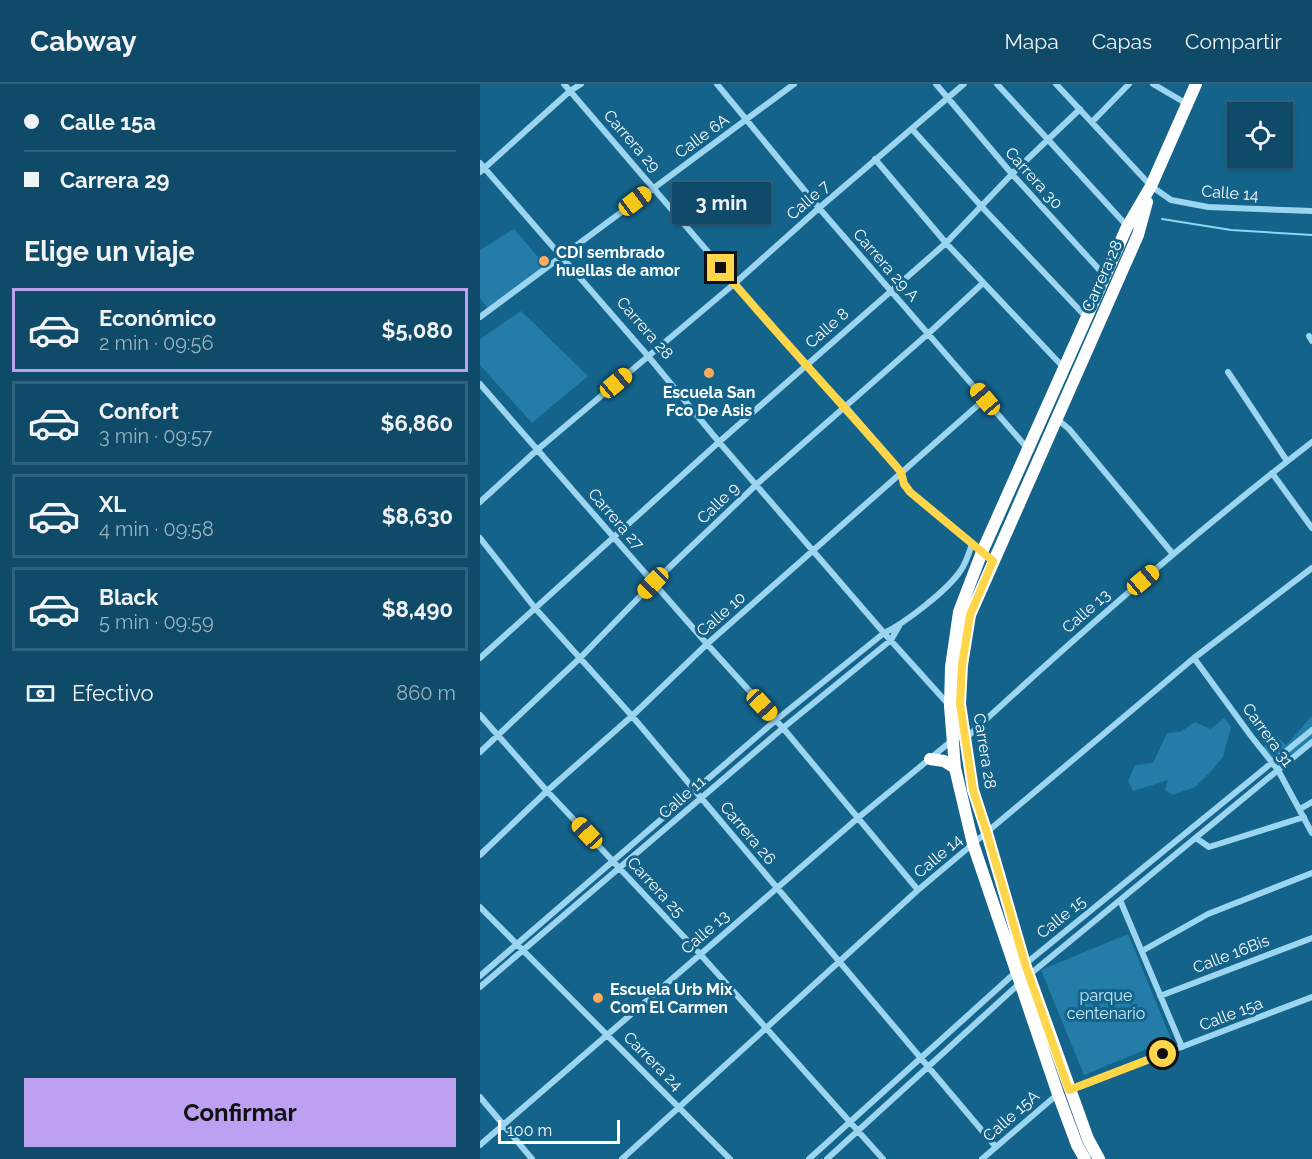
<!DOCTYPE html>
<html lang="es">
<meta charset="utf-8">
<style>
:root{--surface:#0f4a68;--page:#1d5471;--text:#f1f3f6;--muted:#9bb3c0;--line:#2f627c;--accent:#bca0f2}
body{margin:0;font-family:Raleway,sans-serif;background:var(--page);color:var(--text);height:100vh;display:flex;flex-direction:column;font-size:22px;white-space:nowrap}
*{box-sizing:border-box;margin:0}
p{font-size:20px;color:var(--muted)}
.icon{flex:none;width:33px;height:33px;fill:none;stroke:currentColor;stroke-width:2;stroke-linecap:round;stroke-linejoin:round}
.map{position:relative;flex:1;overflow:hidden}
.sheet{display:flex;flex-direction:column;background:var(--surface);width:480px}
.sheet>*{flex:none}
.top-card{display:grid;align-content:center;height:132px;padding:0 24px;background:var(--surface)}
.tools{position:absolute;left:747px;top:18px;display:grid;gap:12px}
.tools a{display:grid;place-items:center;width:66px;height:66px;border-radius:0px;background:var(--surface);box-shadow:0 2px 4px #0004,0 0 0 2px var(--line);font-size:30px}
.scale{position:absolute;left:18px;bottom:15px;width:122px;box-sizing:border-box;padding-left:6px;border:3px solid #fff;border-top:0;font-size:16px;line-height:21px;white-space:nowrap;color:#fff;-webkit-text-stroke:4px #14638b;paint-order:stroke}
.end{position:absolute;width:27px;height:27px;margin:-14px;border:8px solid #ffd54a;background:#111;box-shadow:0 0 0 3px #111}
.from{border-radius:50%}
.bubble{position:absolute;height:42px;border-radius:0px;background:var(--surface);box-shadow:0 2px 4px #0004,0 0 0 2px var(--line);font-size:20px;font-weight:700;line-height:42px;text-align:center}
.car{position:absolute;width:18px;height:36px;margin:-18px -9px;border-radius:8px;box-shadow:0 0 4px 2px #0007;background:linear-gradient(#f5c518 24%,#345 0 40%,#f5c518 0 76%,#345 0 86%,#f5c518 0)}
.top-card b{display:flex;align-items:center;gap:21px;height:57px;font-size:22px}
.top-card b+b{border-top:2px solid var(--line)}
.top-card i{width:15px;height:15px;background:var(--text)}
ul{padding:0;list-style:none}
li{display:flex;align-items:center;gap:18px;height:84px;margin:0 12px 9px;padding:0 12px;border:3px solid var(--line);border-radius:0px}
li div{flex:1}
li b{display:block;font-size:22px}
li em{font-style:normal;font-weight:700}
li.current{border-color:var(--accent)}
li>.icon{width:54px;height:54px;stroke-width:1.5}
h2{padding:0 24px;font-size:27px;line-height:72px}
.pay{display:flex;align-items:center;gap:15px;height:66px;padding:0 24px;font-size:22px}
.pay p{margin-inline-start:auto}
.button{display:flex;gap:12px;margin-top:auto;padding:12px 24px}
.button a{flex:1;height:69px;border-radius:0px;background:var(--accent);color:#111;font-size:24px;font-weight:700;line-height:69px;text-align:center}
header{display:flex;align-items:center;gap:36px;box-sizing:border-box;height:84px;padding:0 30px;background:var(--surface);border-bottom:2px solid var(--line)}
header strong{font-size:28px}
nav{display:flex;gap:33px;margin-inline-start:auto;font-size:21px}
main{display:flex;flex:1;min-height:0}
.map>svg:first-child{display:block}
.green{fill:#237da8}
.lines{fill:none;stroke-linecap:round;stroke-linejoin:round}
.stream{stroke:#8ed4f3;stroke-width:2}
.street{stroke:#9cd5f0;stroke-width:6}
.highway{stroke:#fff;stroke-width:12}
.route{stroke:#ffd54a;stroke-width:8}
.poi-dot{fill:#ffab5b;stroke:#14638b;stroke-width:2}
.labels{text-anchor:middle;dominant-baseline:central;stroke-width:6;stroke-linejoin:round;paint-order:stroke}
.street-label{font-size:16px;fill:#fff;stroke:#14638b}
.poi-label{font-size:16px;font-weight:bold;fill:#fff;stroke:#14638b;text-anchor:start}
.park-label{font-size:16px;fill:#c3e9fb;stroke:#14638b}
</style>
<header>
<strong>Cabway</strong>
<nav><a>Mapa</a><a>Capas</a><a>Compartir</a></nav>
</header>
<main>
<section class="sheet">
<div class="top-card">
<b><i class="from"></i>Calle 15a</b>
<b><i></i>Carrera 29</b>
</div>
<h2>Elige un viaje</h2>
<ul>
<li class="current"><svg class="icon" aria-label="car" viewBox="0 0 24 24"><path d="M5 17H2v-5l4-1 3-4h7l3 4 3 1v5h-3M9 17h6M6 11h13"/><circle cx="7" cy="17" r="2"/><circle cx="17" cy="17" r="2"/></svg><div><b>Económico</b><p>2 min · 09:56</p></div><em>$5,080</em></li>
<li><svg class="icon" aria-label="car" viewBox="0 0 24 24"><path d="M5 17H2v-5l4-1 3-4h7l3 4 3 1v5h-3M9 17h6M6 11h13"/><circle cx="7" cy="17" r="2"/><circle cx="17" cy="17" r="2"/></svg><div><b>Confort</b><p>3 min · 09:57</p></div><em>$6,860</em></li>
<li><svg class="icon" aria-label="car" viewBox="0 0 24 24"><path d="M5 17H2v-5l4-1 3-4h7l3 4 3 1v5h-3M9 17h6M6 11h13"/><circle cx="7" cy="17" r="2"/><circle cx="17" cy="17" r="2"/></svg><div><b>XL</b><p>4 min · 09:58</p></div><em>$8,630</em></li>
<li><svg class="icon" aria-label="car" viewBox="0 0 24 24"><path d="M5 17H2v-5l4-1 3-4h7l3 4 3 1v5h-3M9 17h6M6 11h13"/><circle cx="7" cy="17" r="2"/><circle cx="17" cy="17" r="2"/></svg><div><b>Black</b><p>5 min · 09:59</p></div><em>$8,490</em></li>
</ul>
<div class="pay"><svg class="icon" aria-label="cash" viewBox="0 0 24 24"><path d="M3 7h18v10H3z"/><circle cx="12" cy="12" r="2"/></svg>Efectivo<p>860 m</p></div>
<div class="button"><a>Confirmar</a></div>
</section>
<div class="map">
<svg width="832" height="1075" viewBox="0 0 832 1075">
<rect width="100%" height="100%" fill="#14638b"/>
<path class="green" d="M34 145 65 181 8 225 0 214V166Z
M41 227 108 292 52 339 0 281V255Z
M832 632V657L798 682 780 666 795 651 806 661Z
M744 634 751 643 743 673 732 686 715 703 693 711 685 706 688 696 653 707 648 697 655 681 673 679 687 649 700 648 715 638 731 645Z
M648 850 691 955 604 991 561 886Z"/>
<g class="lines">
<path class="stream" d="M682 135 751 146 832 151"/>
<path class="street" d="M84 0 325 281 365 322 421 388 424 400 430 408 513 477
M237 0 339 124 548 365
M456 0 532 90 626 193
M517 0 648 143
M576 0 671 102 691 116 728 123 832 127
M673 0 707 20
M612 38 649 0
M432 45 502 123 607 234
M395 75 466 159 584 284
M0 79 168 272 239 358 404 549 469 621
M0 88 90 7 101 0
M0 233 314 0
M829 252 832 257
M748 288 807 377
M0 300 227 560 303 644 438 806
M577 335 589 345 693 470
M792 389 832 444
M0 418 57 366 254 200 339 124 484 0
M0 454 55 524 152 632 515 1062
M0 574 239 358 466 159 532 90 600 25
M714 574 771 652 798 686 832 749
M0 631 67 707 220 870 403 1075
M486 654C597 551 712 451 832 358
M0 668 100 574 173 499 277 400 449 249 503 199
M820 725 832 718
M716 754 729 763 824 733
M0 771 67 707 152 632 227 560 505 315
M640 816 702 963
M0 823 250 1075
M662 867 728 830 832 789
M544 881 832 646
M549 891 832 658
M0 892 296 636 404 549C425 539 468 506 481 486 486 479 489 469 492 460
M0 903 303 644 411 556 419 542
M680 912 832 854
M589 1006 832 913
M0 1013 52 1075
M0 1061 379 733 475 654 480 652 485 654
M142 1075 438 806 714 574 832 484
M329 1075 537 887
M347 1075 541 898
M502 1075 579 1009"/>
<path class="highway" d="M450 675 464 677 475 684
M605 1075 597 1061 578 1010 493 760 475 684 470 622 471 583 479 528 502 468 647 143 671 102 716 0
M619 1075 608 1055 545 880 507 749 493 706 480 620 482 581 490 531 658 151 667 118"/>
</g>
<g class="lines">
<path class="route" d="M241 184C299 253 362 319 421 388L424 400 430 408 513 477 490 531 482 581 480 620 493 706 507 749 545 880 589 1006 683 970"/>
</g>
<g class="poi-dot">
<circle cx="64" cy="177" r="6"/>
<circle cx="229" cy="289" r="6"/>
<circle cx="118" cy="914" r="6"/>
</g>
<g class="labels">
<g class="street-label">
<text transform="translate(222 52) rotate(-36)">Calle 6A</text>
<text transform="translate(152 57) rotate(49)">Carrera 29</text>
<text transform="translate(554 94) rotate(48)">Carrera 30</text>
<text transform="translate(750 109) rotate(4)">Calle 14</text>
<text transform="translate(328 116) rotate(-41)">Calle 7</text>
<text transform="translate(406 181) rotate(49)">Carrera 29 A</text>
<text transform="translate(622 192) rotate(-66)">Carrera 28</text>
<text transform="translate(165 244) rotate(49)">Carrera 28</text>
<text transform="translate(347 244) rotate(-41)">Calle 8</text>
<text transform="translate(238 419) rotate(-44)">Calle 9</text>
<text transform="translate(136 435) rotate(49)">Carrera 27</text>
<text transform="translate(606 527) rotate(-41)">Calle 13</text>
<text transform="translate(241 530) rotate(-41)">Calle 10</text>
<text transform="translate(788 651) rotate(54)">Carrera 31</text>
<text transform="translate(505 667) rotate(81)">Carrera 28</text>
<text transform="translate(202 713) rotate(-41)">Calle 11</text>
<text transform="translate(268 749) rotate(50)">Carrera 26</text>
<text transform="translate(458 772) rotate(-40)">Calle 14</text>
<text transform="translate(176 803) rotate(47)">Carrera 25</text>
<text transform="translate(581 833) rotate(-39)">Calle 15</text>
<text transform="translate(225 848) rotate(-41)">Calle 13</text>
<text transform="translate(751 870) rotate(-21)">Calle 16Bis</text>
<text transform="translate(751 930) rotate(-21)">Calle 15a</text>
<text transform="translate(173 977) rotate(45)">Carrera 24</text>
<text transform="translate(531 1032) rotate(-41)">Calle 15A</text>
</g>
<g class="poi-label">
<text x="76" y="168">CDI sembrado<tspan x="76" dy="18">huellas de amor</tspan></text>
<text x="229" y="308" text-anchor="middle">Escuela San<tspan x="229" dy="18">Fco De Asis</tspan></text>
<text x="130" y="905">Escuela Urb Mix<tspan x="130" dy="18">Com El Carmen</tspan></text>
</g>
<g class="park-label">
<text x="626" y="911">parque<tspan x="626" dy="18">centenario</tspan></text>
</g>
</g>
</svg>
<div class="tools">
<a><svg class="icon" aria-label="locate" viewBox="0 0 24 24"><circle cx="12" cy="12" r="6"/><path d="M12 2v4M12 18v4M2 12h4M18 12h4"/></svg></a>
</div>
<div class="scale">100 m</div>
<i class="end from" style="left:683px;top:970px"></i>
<i class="end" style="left:241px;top:184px"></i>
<div class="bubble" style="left:192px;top:98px;width:99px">3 min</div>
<i class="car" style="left:155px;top:117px;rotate:53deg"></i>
<i class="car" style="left:136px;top:299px;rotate:50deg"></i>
<i class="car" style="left:505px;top:315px;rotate:320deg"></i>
<i class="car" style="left:663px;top:496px;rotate:50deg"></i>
<i class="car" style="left:173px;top:499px;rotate:224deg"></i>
<i class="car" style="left:282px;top:621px;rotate:137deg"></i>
<i class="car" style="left:107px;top:749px;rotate:317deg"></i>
</div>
</main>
